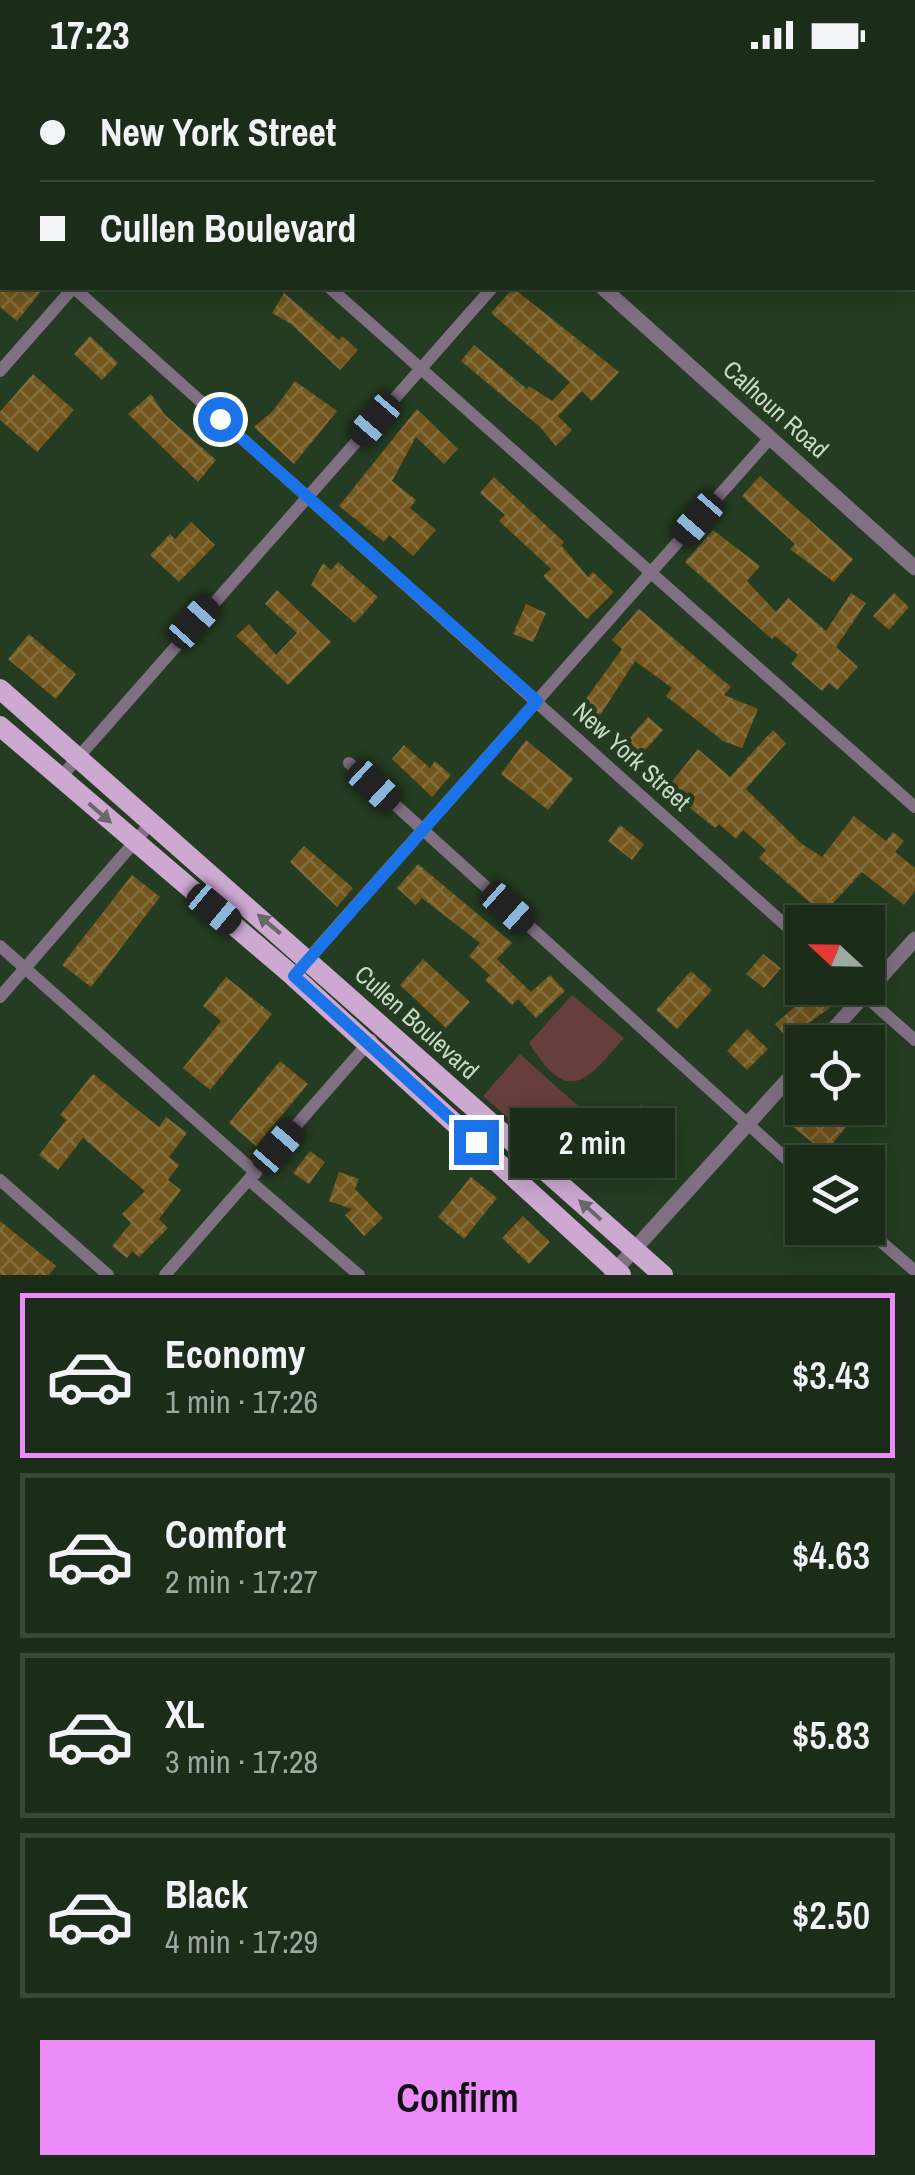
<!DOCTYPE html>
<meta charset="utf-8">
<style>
:root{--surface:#1b2d19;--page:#283926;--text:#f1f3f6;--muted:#a0a8a2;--line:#394938;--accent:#ec8cfb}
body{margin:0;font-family:"Archivo Narrow",sans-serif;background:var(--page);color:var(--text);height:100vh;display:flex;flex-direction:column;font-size:38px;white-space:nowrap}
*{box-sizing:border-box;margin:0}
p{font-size:32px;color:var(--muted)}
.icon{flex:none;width:55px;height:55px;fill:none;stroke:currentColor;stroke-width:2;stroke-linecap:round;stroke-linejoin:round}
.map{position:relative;height:1205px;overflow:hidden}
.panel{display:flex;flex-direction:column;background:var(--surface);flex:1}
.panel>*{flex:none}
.banner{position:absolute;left:0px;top:0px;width:915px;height:220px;box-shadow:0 5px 25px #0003,0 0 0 2px var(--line);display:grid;align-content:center;height:220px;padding:0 40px;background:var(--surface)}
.needle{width:65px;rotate:292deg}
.controls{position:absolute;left:785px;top:835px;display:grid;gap:20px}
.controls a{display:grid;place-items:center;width:100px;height:100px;border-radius:0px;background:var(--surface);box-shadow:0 5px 25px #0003,0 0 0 2px var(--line);font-size:50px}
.end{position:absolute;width:45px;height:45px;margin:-22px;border:12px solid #1a73e8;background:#fff;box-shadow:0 0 0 5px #fff}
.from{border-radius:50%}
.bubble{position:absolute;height:70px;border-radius:0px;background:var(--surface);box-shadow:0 5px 25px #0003,0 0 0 2px var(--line);font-size:32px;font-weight:600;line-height:70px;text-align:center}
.car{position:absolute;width:30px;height:60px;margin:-30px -15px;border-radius:12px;box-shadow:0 0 8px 2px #0007;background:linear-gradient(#222 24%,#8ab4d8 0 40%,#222 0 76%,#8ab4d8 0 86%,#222 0)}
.banner b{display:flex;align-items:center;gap:35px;height:95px;font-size:38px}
.banner b+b{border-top:2px solid var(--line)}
.banner i{width:25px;height:25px;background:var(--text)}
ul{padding:18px 0 0;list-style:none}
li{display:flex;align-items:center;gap:30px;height:165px;margin:0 20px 15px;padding:0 20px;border:5px solid var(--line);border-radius:0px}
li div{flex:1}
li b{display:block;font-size:38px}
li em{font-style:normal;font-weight:600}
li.current{border-color:var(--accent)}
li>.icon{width:90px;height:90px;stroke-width:1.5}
.button{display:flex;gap:20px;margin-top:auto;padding:20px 40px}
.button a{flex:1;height:115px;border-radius:0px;background:var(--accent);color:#111;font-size:40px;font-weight:600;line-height:115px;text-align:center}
.status{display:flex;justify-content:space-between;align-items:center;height:70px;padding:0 50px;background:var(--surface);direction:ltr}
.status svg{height:28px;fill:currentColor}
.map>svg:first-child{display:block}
.pitch{fill:#653e3d}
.building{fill:url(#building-cross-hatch)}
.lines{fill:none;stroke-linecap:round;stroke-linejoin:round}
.minor{stroke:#817084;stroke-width:12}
.tertiary{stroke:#817084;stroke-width:15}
.primary{stroke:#cda9d2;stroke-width:20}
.oneway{fill:#686868}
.route{stroke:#1a73e8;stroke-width:12}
.labels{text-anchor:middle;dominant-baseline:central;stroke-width:9;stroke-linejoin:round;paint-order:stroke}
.street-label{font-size:25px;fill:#c9d8c7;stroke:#243c21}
</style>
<div class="status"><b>17:23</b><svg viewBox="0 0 49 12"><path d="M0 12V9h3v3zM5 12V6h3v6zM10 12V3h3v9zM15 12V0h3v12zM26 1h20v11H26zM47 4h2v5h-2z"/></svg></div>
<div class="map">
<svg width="915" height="1205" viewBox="0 0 915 1205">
<defs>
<pattern id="building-cross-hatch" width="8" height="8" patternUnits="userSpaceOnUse" patternTransform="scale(2.5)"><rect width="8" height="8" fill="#72561d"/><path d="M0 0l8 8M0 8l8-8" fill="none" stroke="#856e3c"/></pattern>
</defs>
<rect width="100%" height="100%" fill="#243c21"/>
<path class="pitch" d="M572 925 624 968C586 1011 569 1037 529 973Z
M520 984 596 1052 560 1093 483 1026Z"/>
<path class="building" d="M0 218H44L17 251 0 237Z
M513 218 619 302 592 331 582 321 558 346 572 360 556 376 540 357 461 291 474 275 527 319 529 316 552 331 570 312 491 243Z
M284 223 339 270 342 266 358 280 340 300 291 254 272 243Z
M90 266 118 293 102 310 74 284Z
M33 304 74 340 37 382 0 350V342Z
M295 311 337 341 294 394 254 357 273 341Z
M151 324 164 344 216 390 198 412 128 344Z
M417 339 458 379 444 394 416 367 392 411 416 430 410 438 436 460 413 486 389 465 384 472 339 436Z
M760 406 853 489 834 512 790 479 795 474 742 426Z
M494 407 564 472 561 475 588 507 593 502 614 522 587 549 543 506 551 499 499 451 505 445 480 423Z
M191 452 215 475 179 512 150 485 170 464 175 469Z
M713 460 760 496 747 511 776 542 788 528 826 561 851 523 866 533 836 577 858 597 837 620 829 613 822 621 791 594 798 585 775 566 772 569 685 492Z
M338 492 378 527 355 553 311 515 323 493 331 500Z
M277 520 331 572 288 615 236 566 249 554 276 585 297 563 265 534Z
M894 523 909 537 889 560 873 546Z
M526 534 546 543 533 572 513 564Z
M639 539 731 617 724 625 758 639 742 678 723 671 666 626 672 618 635 591 597 650 580 637 622 579 612 570Z
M29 564 76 604 56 629 8 589Z
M648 647 663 660 640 686 625 673Z
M773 660 786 673 746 719 802 774 822 787 854 746 886 771 893 762 904 771 895 782 915 798V821L904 835 862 802 823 844 759 788 766 780 743 760 736 769 719 754 715 758 666 719 698 679 730 707Z
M526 670 573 709 548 740 501 704Z
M404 675 430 698 435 691 451 705 432 727 392 689Z
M620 755 644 774 632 790 608 771Z
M304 776 353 818 337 837 290 792Z
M418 794 512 873 497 889 531 922 550 905 565 921 536 948 518 929 512 935 485 910 490 905 469 886 480 873 422 828 416 835 397 818Z
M132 805 160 827 91 917 62 895Z
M763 884 781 898 764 918 746 904Z
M423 889 470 932 446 958 400 915Z
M691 901 712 920 677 959 656 940Z
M226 907 272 944 210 1020 183 998 221 951 203 936Z
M814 920 830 938 787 968 775 954Z
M747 959 768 979 747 1000 727 981Z
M280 991 308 1014 256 1076 229 1053Z
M93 1004 159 1057 166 1047 187 1063 169 1087 179 1095 168 1110 181 1120 159 1149 168 1158 139 1187 132 1181 127 1188 112 1176 131 1153 122 1144 145 1121 83 1068 58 1100 39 1085 66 1050 60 1045Z
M641 1035 654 1048 631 1071 643 1083 627 1100 601 1075Z
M806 1042 822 1055 832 1043 847 1056 825 1083 793 1057Z
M310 1081 325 1092 309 1114 293 1103Z
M339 1102 359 1109 355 1119 383 1148 364 1166 345 1145 352 1139 329 1131Z
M471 1107 497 1128 464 1169 438 1147Z
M523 1146 550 1172 529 1194 502 1168Z
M0 1151 56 1196 49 1205H0Z"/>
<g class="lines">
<path class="minor" d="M88 0 91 2
M622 0 624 2
M881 0 884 2
M263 2 265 0
M683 2 685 0
M912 28 915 30
M0 151 2 153
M74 218 802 870
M330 218 915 737
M0 301 73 218
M349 693 802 1103
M60 708 492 218
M0 876 256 1103
M293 906 771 367
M856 918 915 970
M0 927 151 753
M0 1110 108 1205
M249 1110 359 1205
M865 1158 915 1201
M165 1205 371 970"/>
<path class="tertiary" d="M358 0 361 2
M603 218 915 498
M822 972 915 869
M611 1205 802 994"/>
<path class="primary" d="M0 619 663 1205
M0 656 293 906 621 1205"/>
</g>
<defs><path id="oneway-solid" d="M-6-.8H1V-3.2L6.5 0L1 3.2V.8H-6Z" transform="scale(2.5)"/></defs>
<g class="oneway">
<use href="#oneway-solid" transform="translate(100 743) rotate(41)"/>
<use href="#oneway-solid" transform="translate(269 854) rotate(-140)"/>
<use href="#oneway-solid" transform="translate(590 1140) rotate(-138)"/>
</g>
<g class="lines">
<path class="route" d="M220 349 537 631 294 906 476 1072"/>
</g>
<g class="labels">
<g class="street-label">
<text transform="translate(776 339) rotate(42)">Calhoun Road</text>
<text transform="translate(632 686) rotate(42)">New York Street</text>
<text transform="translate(417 952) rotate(42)">Cullen Boulevard</text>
</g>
</g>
</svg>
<div class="controls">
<a><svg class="needle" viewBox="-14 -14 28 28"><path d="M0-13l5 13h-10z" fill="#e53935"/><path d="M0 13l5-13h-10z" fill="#a0a8a2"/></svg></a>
<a><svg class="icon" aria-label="locate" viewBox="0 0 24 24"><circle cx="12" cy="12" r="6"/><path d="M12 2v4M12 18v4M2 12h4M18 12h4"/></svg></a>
<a><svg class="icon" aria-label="layers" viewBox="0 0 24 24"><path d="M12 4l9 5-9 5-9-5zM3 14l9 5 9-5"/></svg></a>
</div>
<i class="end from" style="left:220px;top:349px"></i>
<i class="end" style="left:476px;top:1072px"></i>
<div class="bubble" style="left:510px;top:1038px;width:165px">2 min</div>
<i class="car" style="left:375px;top:350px;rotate:221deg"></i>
<i class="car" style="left:698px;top:449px;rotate:221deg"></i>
<i class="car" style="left:194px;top:552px;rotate:42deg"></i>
<i class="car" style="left:374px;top:716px;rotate:133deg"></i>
<i class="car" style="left:508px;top:838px;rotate:132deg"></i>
<i class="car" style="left:214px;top:839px;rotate:130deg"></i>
<i class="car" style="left:278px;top:1077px;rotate:41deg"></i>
<div class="banner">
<b><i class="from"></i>New York Street</b>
<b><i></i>Cullen Boulevard</b>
</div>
</div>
<section class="panel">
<ul>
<li class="current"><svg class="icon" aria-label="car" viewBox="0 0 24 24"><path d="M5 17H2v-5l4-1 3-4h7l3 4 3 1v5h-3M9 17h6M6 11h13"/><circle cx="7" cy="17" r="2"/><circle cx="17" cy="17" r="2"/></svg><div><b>Economy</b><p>1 min · 17:26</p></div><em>$3.43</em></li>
<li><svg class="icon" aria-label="car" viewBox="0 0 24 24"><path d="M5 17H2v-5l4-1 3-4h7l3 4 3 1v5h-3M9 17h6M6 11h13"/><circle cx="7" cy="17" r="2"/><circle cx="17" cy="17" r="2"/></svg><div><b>Comfort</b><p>2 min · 17:27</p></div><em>$4.63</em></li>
<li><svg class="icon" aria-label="car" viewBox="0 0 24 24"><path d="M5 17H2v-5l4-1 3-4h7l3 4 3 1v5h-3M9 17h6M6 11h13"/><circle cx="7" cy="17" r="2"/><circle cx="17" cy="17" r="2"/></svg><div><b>XL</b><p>3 min · 17:28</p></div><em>$5.83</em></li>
<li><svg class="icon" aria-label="car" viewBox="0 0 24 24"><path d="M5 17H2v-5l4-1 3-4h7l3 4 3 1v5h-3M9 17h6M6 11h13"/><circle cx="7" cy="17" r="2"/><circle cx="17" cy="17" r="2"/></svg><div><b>Black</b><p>4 min · 17:29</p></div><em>$2.50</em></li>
</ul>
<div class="button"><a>Confirm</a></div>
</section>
